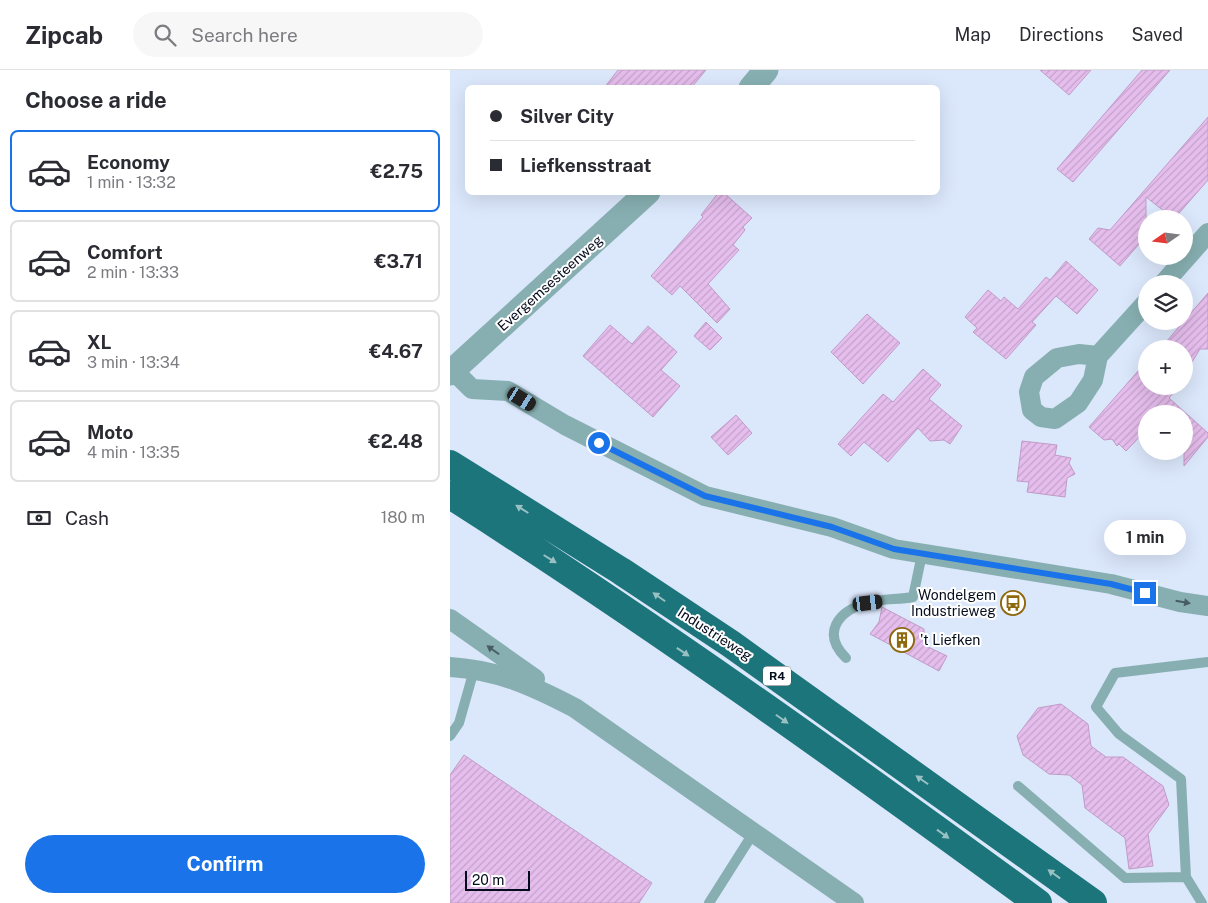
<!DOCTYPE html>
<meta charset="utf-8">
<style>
:root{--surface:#fff;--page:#f7f7f7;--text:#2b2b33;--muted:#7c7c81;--line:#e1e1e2;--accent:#1a73e8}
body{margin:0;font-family:"Public Sans",sans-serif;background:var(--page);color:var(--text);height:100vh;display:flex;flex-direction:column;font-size:19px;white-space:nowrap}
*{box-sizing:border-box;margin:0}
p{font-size:16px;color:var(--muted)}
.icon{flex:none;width:28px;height:28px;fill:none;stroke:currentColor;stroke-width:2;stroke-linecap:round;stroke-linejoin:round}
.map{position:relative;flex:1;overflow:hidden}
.sheet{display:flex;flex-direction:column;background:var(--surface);width:450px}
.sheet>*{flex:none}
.guide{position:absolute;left:15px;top:15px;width:475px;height:110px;border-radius:8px;box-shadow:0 5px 20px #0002;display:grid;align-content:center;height:110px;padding:0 25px;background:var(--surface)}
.needle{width:32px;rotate:256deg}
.buttons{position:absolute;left:688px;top:140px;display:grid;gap:10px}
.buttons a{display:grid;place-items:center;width:55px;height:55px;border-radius:50%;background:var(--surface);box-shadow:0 5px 20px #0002;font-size:25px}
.scale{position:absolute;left:15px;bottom:12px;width:65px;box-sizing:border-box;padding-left:5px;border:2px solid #040b1c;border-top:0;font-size:14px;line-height:18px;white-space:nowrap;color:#040b1c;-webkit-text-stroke:4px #fff;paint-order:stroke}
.end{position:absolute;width:22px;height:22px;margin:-11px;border:6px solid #1a73e8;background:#fff;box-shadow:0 0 0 2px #fff}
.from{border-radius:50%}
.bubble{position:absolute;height:35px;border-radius:18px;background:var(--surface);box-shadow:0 5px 20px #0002;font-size:16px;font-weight:700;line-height:35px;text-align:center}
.car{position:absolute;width:15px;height:30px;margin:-15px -8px;border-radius:6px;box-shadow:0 0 4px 1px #0007;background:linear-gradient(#222 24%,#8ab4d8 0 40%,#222 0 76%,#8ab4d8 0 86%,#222 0)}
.guide b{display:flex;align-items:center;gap:18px;height:48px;font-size:19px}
.guide b+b{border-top:1px solid var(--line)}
.guide i{width:12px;height:12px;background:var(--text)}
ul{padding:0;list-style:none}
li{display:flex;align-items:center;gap:15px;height:82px;margin:0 10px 8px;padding:0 15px;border:2px solid var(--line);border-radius:8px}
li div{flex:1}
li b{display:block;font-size:19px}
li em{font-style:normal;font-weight:700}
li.current{border-color:var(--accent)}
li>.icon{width:45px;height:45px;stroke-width:1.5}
h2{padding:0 25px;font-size:22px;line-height:60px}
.pay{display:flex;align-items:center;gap:12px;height:55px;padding:0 25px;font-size:19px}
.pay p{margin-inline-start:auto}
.action{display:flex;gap:10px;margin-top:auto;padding:10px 25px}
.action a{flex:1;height:58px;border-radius:30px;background:var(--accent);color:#fff;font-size:20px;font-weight:700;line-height:58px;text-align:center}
header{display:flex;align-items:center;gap:30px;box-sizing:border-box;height:70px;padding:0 25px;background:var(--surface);border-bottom:1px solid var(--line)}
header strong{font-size:24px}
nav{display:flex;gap:28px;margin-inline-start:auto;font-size:18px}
.search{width:350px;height:45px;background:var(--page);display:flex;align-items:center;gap:12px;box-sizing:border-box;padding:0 18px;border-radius:28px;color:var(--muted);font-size:19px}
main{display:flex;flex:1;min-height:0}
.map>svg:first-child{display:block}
.building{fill:url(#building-hatch);stroke:#c19bc8}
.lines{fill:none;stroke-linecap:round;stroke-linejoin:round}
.service{stroke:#87afb1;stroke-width:10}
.minor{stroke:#87afb1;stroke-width:20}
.tertiary{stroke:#87afb1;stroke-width:25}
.trunk{stroke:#1c757a;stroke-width:28}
.oneway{fill:#99c1c3}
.oneway2{fill:#465d66}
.route{stroke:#1a73e8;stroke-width:6}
.labels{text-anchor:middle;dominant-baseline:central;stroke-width:4;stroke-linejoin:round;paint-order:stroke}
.shield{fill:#fff;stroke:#4f5460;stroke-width:1}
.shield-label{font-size:12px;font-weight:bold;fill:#040b1c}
.street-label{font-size:14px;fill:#040b1c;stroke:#fff}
.poi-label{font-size:14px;fill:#040b1c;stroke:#fff;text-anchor:end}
</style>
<header>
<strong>Zipcab</strong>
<div class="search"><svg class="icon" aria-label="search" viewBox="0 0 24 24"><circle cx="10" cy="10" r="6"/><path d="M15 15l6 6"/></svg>Search here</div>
<nav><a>Map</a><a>Directions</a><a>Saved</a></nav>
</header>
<main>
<section class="sheet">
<h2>Choose a ride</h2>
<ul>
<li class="current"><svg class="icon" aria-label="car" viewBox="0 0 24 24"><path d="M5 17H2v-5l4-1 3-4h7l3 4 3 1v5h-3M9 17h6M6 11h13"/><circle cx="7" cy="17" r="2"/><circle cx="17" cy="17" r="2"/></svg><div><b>Economy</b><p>1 min · 13:32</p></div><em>€2.75</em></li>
<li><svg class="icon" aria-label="car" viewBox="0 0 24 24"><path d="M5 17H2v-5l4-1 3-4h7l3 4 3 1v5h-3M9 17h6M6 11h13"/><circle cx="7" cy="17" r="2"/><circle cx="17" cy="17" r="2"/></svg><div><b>Comfort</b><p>2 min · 13:33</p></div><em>€3.71</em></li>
<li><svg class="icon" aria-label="car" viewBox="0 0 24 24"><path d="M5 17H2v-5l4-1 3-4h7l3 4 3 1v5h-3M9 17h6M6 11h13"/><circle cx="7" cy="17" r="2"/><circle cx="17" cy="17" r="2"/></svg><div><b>XL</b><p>3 min · 13:34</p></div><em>€4.67</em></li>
<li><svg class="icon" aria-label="car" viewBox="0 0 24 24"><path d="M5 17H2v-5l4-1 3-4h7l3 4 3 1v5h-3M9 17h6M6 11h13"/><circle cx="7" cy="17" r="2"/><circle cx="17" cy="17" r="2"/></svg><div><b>Moto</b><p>4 min · 13:35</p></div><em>€2.48</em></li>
</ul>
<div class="pay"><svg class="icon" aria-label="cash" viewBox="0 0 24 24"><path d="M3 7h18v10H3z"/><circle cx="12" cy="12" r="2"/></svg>Cash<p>180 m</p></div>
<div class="action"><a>Confirm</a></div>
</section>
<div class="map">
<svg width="758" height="833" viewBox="0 0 758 833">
<defs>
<pattern id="building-hatch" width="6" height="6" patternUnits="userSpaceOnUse" patternTransform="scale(1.25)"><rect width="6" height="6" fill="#e6beed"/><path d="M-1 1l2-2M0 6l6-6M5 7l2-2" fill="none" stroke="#c4a2cb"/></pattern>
</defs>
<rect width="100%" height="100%" fill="#dbe7fb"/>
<path class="building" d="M168 0H256L241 18H154Z
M590 0H641L619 25Z
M692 0H720L623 112 607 99Z
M758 47V110L724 149 696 127V166L670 196 639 169 648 158 660 160Z
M269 122H273L302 148 293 157 295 160 283 175 289 180 258 214 280 239 267 253 230 216 222 225 201 206 253 147 251 145Z
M616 191 648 220 627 244 606 226 582 252 586 255 556 289 523 262 527 258 515 247 538 220 551 231 554 227 568 239 596 207 600 210Z
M758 223V279H750L734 305V279H710Z
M417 244 450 273 413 314 381 282Z
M256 252 272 268 260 280 244 266Z
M160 255 182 274 198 256 227 282 211 300 230 316 203 347 133 286Z
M696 292V316H729L719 328 758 363V367L734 396V344H696V360L676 381 669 374 667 376 662 369 654 370 639 357Z
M473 299 491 315 479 329 512 356 500 374 494 370 480 371 468 358 438 392 414 372 401 386 388 374 433 324 443 332Z
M286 345 302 363 278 385 261 367Z
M572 371 607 375 605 385 621 388 619 393 625 404 617 408 615 427 577 422 579 412 567 411Z
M432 537 474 559V575L497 586 489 601 420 564 429 552Z
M611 634 638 654 641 676 656 687H673L713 716 719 735 698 764 703 796 679 799 675 768 635 738 632 715 619 705 599 704 573 685 567 666 588 638Z
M14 685 202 813 189 833H0V705Z"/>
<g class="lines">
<path class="service" d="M396 588C371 563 388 541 417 533 432 528 448 530 463 527L472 484
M0 666 9 653 24 600
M568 716 675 808 736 807 752 833
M736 807 731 709 669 664 646 637 665 603 758 592
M259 833 304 762"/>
<path class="minor" d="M713 214 758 163
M648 286 629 284 607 288 584 307 579 322 582 340 591 347 605 349 628 333 643 310 648 286 696 233
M3 300 22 319 58 321 115 355 255 426 382 457 444 479 661 514 730 532 758 536
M0 549 85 609
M0 597C48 600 83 616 125 638L404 833"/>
<path class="tertiary" d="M301 18 316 0
M0 303 198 122"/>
<path class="trunk" d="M0 394 171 501 281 574 643 833
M0 425C201 553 395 692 588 833"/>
</g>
<defs><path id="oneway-solid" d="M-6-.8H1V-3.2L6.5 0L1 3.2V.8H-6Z" transform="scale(1.25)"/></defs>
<g class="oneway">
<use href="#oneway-solid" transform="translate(72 439) rotate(-148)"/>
<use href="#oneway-solid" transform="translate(100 489) rotate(32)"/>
<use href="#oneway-solid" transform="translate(209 527) rotate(-145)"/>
<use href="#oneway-solid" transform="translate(233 582) rotate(34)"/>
<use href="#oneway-solid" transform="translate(332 649) rotate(35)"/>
<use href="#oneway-solid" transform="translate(472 710) rotate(-145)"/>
<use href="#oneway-solid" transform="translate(493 764) rotate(36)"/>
<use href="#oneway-solid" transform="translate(604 804) rotate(-144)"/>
</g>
<g class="oneway2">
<use href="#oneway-solid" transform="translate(733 532) rotate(10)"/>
<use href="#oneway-solid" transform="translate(43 580) rotate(-145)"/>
</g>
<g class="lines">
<path class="route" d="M149 373 255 426 382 457 444 479 661 514 695 523"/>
</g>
<defs>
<symbol id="bus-ring" viewBox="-11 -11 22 22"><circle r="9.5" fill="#fff" stroke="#8e680c" stroke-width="1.5"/><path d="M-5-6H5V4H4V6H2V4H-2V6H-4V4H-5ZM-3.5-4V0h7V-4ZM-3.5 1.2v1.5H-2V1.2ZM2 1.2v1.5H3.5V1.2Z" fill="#8e680c"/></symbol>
<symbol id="building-ring" viewBox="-11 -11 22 22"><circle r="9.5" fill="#fff" stroke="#8e680c" stroke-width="1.5"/><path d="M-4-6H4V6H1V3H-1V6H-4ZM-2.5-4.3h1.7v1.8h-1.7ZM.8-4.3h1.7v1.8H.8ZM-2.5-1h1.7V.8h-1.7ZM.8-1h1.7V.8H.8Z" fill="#8e680c"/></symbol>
</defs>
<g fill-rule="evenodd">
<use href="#bus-ring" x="549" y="519" width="28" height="28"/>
<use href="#building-ring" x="438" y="556" width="28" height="28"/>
</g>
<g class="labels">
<rect class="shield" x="313" y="596.5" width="28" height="19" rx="4"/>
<g class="shield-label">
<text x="327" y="606">R4</text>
</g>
<g class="street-label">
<text transform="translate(100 213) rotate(-42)">Evergemsesteenweg</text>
<text transform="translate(265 564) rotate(33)">Industrieweg</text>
</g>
<g class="poi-label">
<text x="546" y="525">Wondelgem<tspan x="546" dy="16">Industrieweg</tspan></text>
<text x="470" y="570" text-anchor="start">'t Liefken</text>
</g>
</g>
</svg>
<div class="buttons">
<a><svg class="needle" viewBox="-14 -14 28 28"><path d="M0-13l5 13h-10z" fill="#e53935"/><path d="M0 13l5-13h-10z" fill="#7c7c81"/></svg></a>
<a><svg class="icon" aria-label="layers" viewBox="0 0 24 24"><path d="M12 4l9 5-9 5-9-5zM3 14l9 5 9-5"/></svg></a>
<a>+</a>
<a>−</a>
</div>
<div class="scale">20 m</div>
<i class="end from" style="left:149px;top:373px"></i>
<i class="end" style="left:695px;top:523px"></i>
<div class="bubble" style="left:654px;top:450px;width:82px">1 min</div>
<i class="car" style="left:72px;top:329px;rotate:121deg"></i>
<i class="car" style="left:418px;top:533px;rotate:83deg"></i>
<div class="guide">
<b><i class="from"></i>Silver City</b>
<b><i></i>Liefkensstraat</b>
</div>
</div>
</main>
